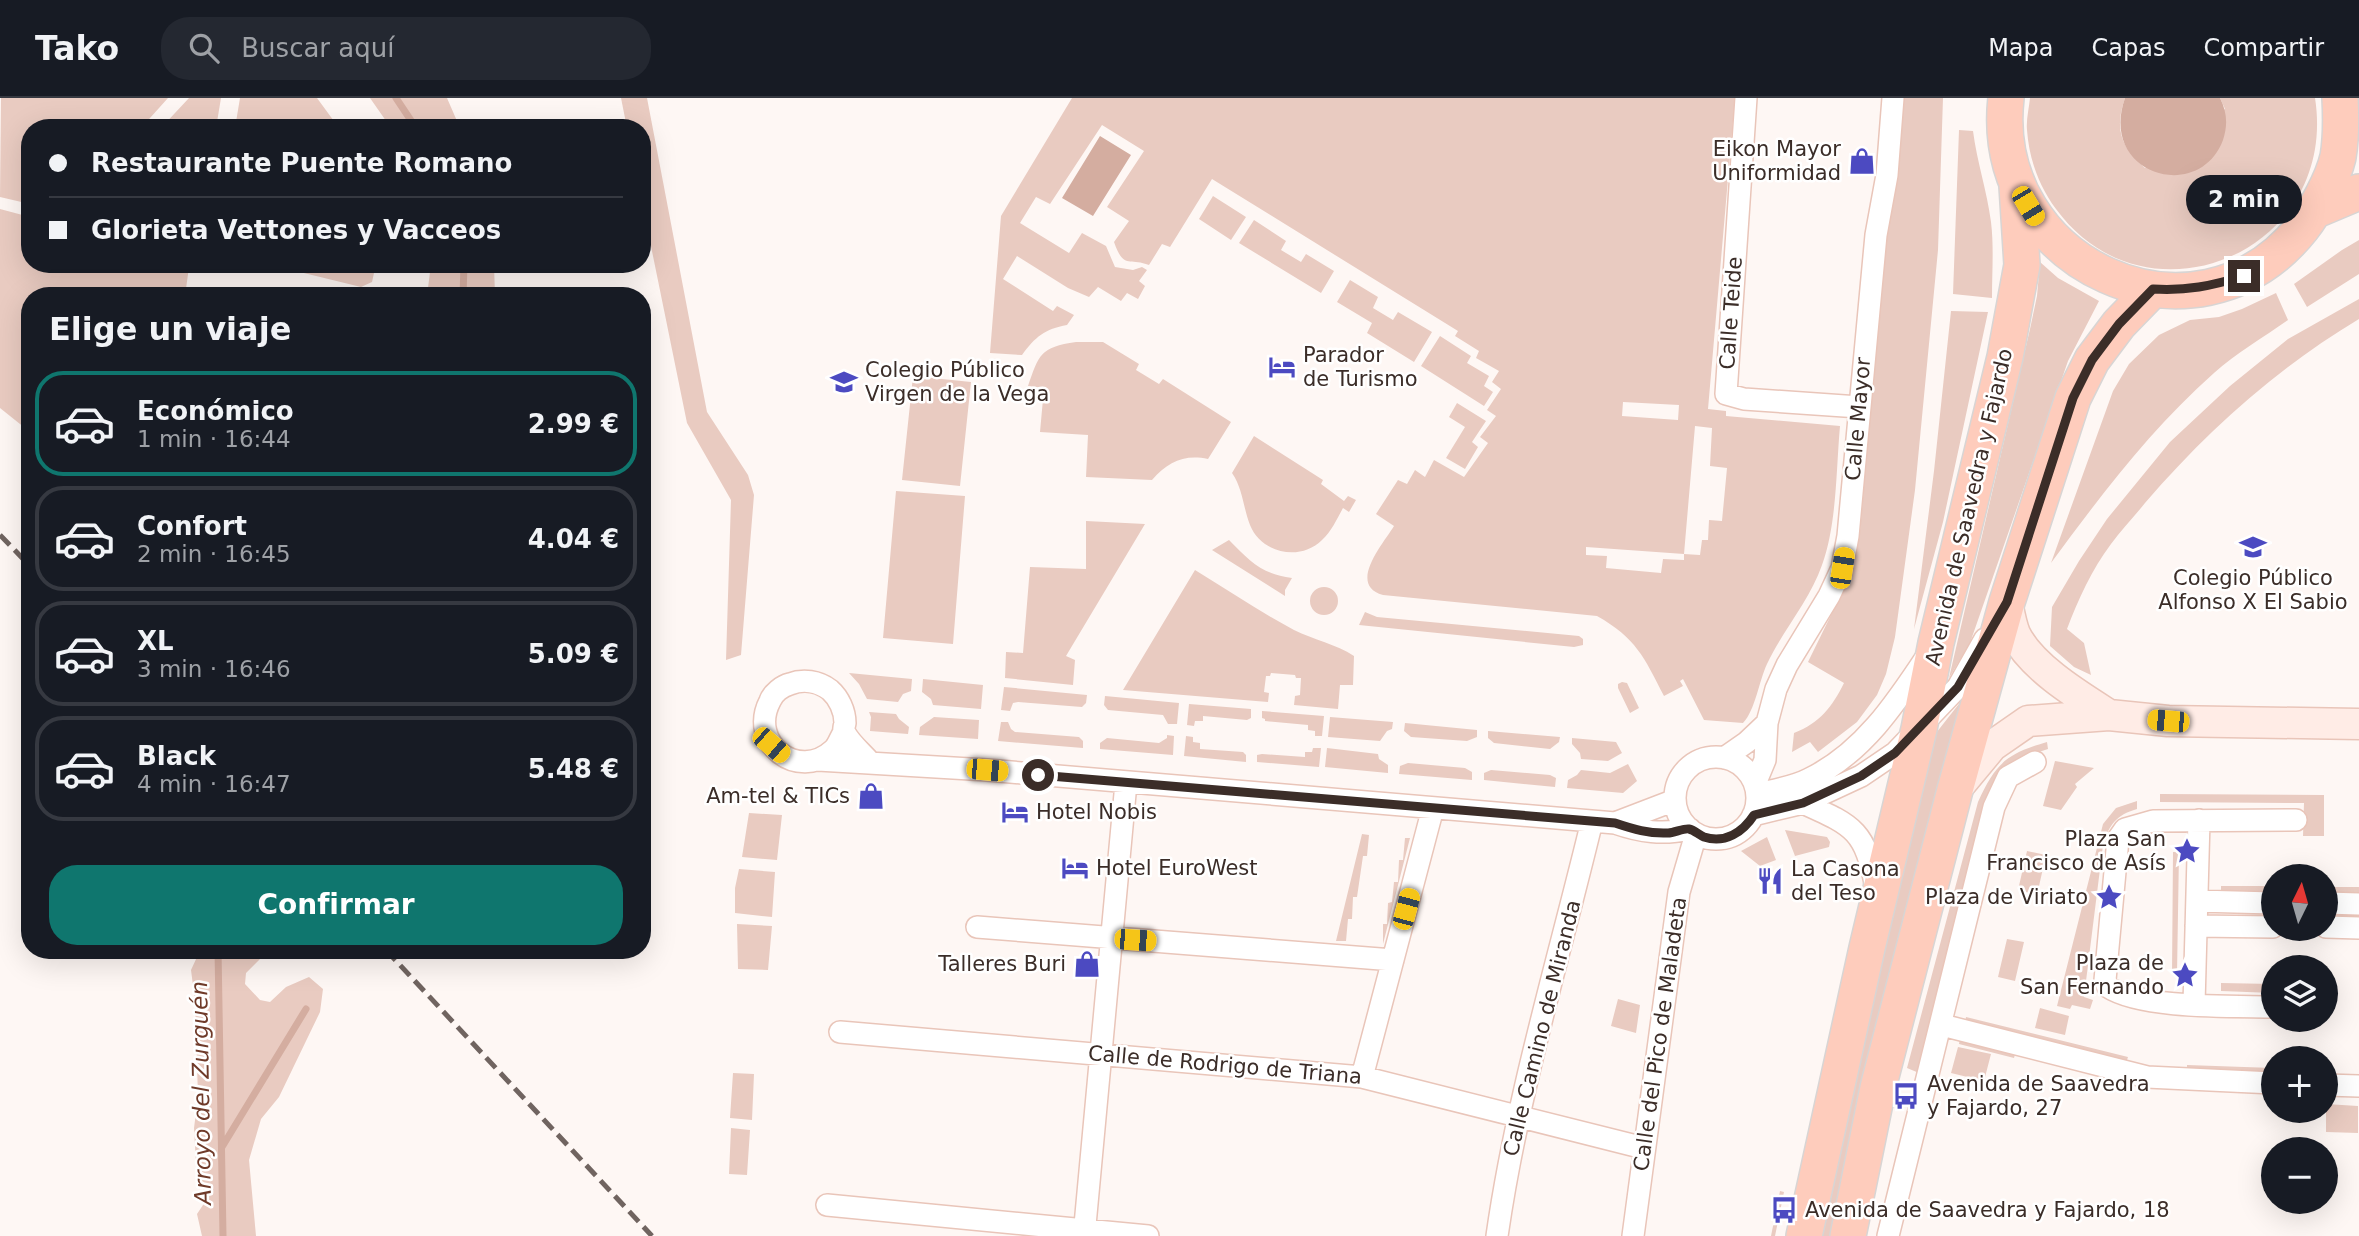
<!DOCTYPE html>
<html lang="es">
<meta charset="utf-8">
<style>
:root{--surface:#171b24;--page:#242831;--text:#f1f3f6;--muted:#9ea1a6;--line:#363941;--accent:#0f766e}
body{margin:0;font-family:"DejaVu Sans",sans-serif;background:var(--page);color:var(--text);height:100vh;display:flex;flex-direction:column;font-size:26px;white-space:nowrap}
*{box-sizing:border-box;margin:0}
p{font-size:23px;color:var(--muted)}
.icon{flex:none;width:38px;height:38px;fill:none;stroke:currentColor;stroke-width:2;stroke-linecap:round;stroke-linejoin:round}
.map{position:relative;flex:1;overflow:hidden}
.panel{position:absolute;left:21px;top:189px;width:630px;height:672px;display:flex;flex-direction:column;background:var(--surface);border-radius:28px;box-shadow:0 7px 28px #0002}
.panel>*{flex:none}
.top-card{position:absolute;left:21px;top:21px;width:630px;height:154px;border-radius:28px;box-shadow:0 7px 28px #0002;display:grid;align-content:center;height:154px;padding:0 28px;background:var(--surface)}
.needle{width:46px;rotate:5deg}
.controls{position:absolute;left:2261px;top:766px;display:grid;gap:14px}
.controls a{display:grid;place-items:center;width:77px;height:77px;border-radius:50%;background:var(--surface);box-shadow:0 7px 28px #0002;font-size:35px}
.end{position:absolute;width:32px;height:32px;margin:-16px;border:9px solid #3b2d28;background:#fff;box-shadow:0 0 0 4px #fff}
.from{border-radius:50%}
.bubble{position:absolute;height:49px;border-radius:24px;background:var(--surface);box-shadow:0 7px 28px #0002;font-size:23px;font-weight:700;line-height:49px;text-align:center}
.car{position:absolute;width:21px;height:42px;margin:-21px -10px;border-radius:9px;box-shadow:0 0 5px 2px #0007;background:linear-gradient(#f5c518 24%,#345 0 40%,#f5c518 0 76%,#345 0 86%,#f5c518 0)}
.top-card b{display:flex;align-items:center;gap:24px;height:66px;font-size:26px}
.top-card b+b{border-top:2px solid var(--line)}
.top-card i{width:18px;height:18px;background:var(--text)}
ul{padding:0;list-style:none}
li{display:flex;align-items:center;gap:21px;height:105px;margin:0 14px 10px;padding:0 14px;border:4px solid var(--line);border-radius:28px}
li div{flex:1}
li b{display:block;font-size:26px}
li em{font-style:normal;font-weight:700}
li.current{border-color:var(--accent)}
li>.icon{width:63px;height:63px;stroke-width:1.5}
h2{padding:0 28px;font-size:32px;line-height:84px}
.action{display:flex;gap:14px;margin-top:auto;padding:14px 28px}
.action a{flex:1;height:80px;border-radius:28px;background:var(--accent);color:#fff;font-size:28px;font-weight:700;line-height:80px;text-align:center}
header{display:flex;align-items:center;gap:42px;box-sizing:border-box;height:98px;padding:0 35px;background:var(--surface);border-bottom:2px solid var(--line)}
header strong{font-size:33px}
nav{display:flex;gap:38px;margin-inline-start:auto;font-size:24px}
.search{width:490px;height:63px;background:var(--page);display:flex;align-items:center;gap:18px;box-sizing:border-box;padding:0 24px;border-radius:28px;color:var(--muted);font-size:26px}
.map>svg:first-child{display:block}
.green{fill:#e9cbc1;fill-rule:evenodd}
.water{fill:#d4ada0}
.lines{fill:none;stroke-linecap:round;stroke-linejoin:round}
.stream{stroke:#d4ada0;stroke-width:7}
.minor-casing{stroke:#e9c5b9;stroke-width:24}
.secondary-casing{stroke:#e9c5b9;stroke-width:33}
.trunk-casing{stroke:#d8d5d4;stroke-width:38}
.minor{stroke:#fff;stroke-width:21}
.secondary{stroke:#ffece6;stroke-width:30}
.trunk{stroke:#feccbc;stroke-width:35}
.rail{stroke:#706460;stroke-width:5;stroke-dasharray:14 7;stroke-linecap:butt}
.route{stroke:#3b2d28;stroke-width:9}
.labels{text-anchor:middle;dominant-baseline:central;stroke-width:5;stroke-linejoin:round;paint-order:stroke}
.poi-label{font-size:21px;fill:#3b2d28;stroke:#fff;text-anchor:start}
.street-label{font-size:21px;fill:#3b2d28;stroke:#fff}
.water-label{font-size:23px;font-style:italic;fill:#6f3a29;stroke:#fff}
</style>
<header>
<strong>Tako</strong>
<div class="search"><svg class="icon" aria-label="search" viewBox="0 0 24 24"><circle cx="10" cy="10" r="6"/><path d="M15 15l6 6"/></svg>Buscar aquí</div>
<nav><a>Mapa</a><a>Capas</a><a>Compartir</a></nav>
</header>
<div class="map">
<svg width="2359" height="1138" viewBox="0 0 2359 1138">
<rect width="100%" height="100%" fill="#fef7f4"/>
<path class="green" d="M1 0H168L141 30H30V106L0 99Z
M189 0H221L216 30H161Z
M240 0H317L339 30H235Z
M370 0H447L460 30H391Z
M621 0H647L707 314 748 377 754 397 741 557 726 562 731 402 687 325 642 104V30H627Z
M1072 0H1735L1708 311 1726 313V318L1840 328C1836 372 1837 426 1822 467 1810 502 1783 532 1767 566 1759 583 1755 613 1743 625L1704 622 1683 581 1680 583 1683 588 1664 598C1644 559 1636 540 1597 518L1383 497C1347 487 1383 446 1394 428L1376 416 1398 382 1407 386 1415 372 1425 379 1434 362 1464 379 1488 345 1480 339 1496 318 1487 312 1501 291 1492 284 1499 273 1476 260 1479 253 1455 238 1458 233 1212 81 1170 149 1162 146 1149 167C1128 159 1124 172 1114 144L1129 123 1107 109 1144 53 1102 27 1050 106 1036 99 1020 125 1069 155 1082 135 1106 148 1115 169 1133 172 1142 169 1147 172 1139 183 1145 188 1138 201 1127 195 1121 203 1098 189 1089 199 1068 190 1017 158 1003 181 1053 213 1057 208 1074 217 1067 227C1045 231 1035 239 1022 257L990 255 1001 118ZM1623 304 1679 307 1678 322 1622 318ZM1695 328 1712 330 1710 368 1727 370 1722 423 1709 422 1708 442H1702L1700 457 1684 456ZM1586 449 1684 456V462L1663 461 1661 475 1606 470 1607 458 1586 457Z
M1899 0H1943L1938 152 1915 392 1895 539 1886 576 1877 597 1857 624 1818 654 1810 644 1792 654 1794 635C1820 625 1832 609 1844 585L1808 564 1854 470 1860 433Z
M2030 0H2125C2114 32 2121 48 2145 70L2225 11 2220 0H2315C2339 153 2147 235 2056 111 2039 88 2029 61 2027 32 2026 22 2029 10 2030 0Z
M1959 32 1973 33C1977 64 1987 93 1991 124 1994 149 1992 174 1992 200L1953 196Z
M1213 98 1246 119 1231 142 1199 121Z
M0 111 30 119V166H188L189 169 185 198H30V334L0 310Z
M1254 122 1286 143 1281 152 1301 164 1306 156 1334 173 1321 195 1239 145Z
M2359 142V176L2307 209 2294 186 2342 152Z
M2040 164 2058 180 2099 203 2068 263 1970 545 1949 580 2030 231 2037 198Z
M267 166H376L372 184 361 189Z
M431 166H494L495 198H427Z
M1350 182 1378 199 1373 210 1393 222 1398 214 1432 234 1414 264 1367 235 1372 225 1337 204Z
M2276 195 2288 222C2264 239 2236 255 2214 275 2151 331 2101 397 2051 465L2113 293 2129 266 2159 237 2190 222 2219 219 2242 211Z
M2359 201V221C2277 270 2207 333 2145 405 2134 419 2121 432 2111 446 2092 471 2078 502 2067 531L2084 545 2091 577 2074 569 2050 548 2052 509 2079 463 2107 421 2170 344 2230 288 2288 241Z
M1951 213 1988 214 1943 424 1914 531 1934 373Z
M1440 238 1471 258 1467 265 1489 278 1484 288 1493 294 1484 308 1421 268Z
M1076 244H1103L1139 266 1136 272 1159 286 1163 281 1231 324 1208 361C1184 356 1168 364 1152 382L1086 379 1088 337 1040 334 1044 290 1028 288C1039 257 1040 249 1076 244Z
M913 278 971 284 960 388 902 382Z
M1457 305 1486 323 1472 344 1478 349 1465 371 1446 360 1465 329 1449 319Z
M1254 338 1323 382 1321 386 1344 403 1348 398 1356 402 1349 414 1343 410C1337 421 1331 434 1322 442 1300 464 1261 455 1250 427 1243 409 1243 391 1232 375Z
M896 393 965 398 953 546 883 540Z
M1086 423 1145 426 1066 558 1075 562 1073 587 1005 580 1006 554 1023 555 1030 469 1086 471Z
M1229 442C1250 463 1261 476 1292 480L1285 492V498L1212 452Z
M1195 472C1228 492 1260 514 1294 532 1314 542 1336 546 1354 558L1353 587H1340L1338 611 1294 607 1295 598 1300 597 1301 580H1296L1295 577 1271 575 1270 578H1266L1264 594 1269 595 1268 604 1123 592Z
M1310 503a14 14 0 1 1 28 0a14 14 0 1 1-28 0Z
M1365 514 1377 519 1579 538 1583 541V547L1574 549 1359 527Z
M849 575 912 581 911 593 903 596 898 604 867 601 859 586Z
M923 581 983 587 981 611 933 607 931 601 922 594Z
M1622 584 1627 585 1639 610 1630 615 1618 590V586Z
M1004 589 1087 597 1086 605 1082 609 1018 604 1013 605 1010 613 1001 612Z
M1105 598 1179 605 1177 626H1168L1163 617 1108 612 1104 607Z
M1962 602 1833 1138H1820L1929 644Z
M1189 606 1251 611V620L1247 622 1203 618V623H1195L1194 628 1187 627Z
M1262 613 1324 618 1322 638H1315V633L1308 632V627L1265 623V621L1262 620Z
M869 614 896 616 899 621 909 629 908 636 870 633 871 619Z
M934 619 979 622 978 641 919 637 920 629Z
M1330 619 1393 624 1392 631 1387 633 1380 643 1328 639Z
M1001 624H1008L1011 631 1015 634 1079 639 1083 643V650L998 643Z
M1405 625 1477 632V639L1467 643 1411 639 1404 633Z
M1488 633 1560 639 1559 644 1550 651 1494 645 1488 640Z
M1167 637 1174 638 1173 657 1100 651V645L1107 640 1159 645 1167 640Z
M1186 638 1193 639V644L1200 645V651L1243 654 1246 657V664L1184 658Z
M1572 640 1616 644 1622 655 1608 663 1581 661 1580 655 1572 646Z
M2047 644 2048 651 2024 659 2010 670 1919 975 1907 970 1978 704C1996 665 2006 656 2047 644Z
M1313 650H1321L1319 669 1257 664V657L1262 656 1305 659V654H1312Z
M1327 650 1378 656 1379 661 1388 667V675L1325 669Z
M2055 663 2094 670 2075 686 2077 689 2061 712 2043 708Z
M1408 665 1465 670 1472 674V682L1399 676 1400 668Z
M1628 666 1637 683 1623 695 1567 690 1568 682 1577 677 1581 672 1610 675Z
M1491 672 1550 677 1556 680 1555 689 1484 682V675Z
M2160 696 2324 697V738H2303L2304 705 2160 704Z
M2137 703V711C2116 717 2109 727 2103 747L2084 899 2093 902 2090 911 2072 907 2070 911 2057 908 2103 726 2116 710Z
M749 715 782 717 777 762 742 759Z
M1785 732 1827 739 1830 744 1829 749 1795 758Z
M1362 736 1369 737 1367 758H1363L1357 799H1353L1352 821H1348L1346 843H1336Z
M1767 739 1776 762 1760 768 1741 753Z
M1405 740H1410L1383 846V826H1387L1388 805 1392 804 1394 784H1398L1399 762H1403Z
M2027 753 2046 757 2037 797 2018 792Z
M2173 754H2179L2177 876H2172Z
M739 771 775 774 772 819 735 815V790Z
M2221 788H2273V794L2221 793Z
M2326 789H2359V800H2353V794H2326Z
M737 826 772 828 768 872 738 871Z
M2007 841 2024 844 2015 883 1998 879Z
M196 852H269L246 875 245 886 260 902 270 904 286 889 309 879 323 891 320 914 279 999 261 1021 249 1062 256 1138H202L197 1116 203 1107V1090L196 1066 194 1030 198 999 195 903 191 872 197 859Z
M2221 885 2273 886V895L2221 893Z
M1618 901 1640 907 1636 935 1611 928Z
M2040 910 2069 918 2065 937 2035 930Z
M1966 919 2128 959 2126 965 1965 925Z
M1960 939 2016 953 2014 960 1959 946Z
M1958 949 1991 956 1984 983 1951 975Z
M2187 967 2273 970V977L2187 973Z
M733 975 754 976 752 1022 730 1020Z
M2326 1006 2358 1008V1035L2326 1034Z
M731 1030 750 1032 747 1077 729 1076Z
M1780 1093 1784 1094 1775 1138H1771Z"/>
<path class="water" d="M2125 0H2220C2227 14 2228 27 2223 42 2199 106 2098 77 2125 0Z
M1100 38 1131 57 1093 118 1062 100Z"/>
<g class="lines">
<path class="stream" d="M396 0 416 30
M463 198 464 166
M218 852 223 1138
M222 1049 306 911"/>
<defs>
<path id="minor" d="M1746 0 1726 296 1744 301 1859 309
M844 634C840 640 838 648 833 652 798 684 748 645 770 603 773 595 782 588 790 586 803 581 818 583 830 592 839 600 845 613 845 625 844 629 843 632 845 635 850 645 862 655 869 663
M1675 700a41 41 0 1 1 82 0a41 41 0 1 1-82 0Z
M1724 660 1747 644 1767 625
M818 662 987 672 1615 725C1641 734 1662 737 1690 731
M1755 686 1765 662 1767 625 1776 591 1787 567 1829 498 1842 470 1848 438 1876 137 1887 77 1893 0
M1757 696C1774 692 1794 689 1809 681 1862 656 1896 605 1927 558
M1803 705C1854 728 1865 732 1876 790
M1753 717 1803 705 1861 678 1895 655 1958 589 1985 541
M1615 725 1675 702
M2197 803 2273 805
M2326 805 2359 806
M2196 828 2273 829
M977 829 1393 862
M2326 829 2359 830
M2194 906 2199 722
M2273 909C2232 908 2142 911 2108 889L2105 882 2118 741 2125 731 2153 723 2296 722
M1942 927 2147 979 2273 985
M840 934 1362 979 1644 1050
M1362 979 1433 710
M2326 987 2359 988
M827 1107 1148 1138
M1084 1138 1126 685
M1497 1138C1517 998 1559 860 1592 723
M1633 1138 1679 794 1696 736
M1888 1138 1994 709 2008 679 2035 664"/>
<path id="secondary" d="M2007 504C2009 514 2011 526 2015 536 2031 569 2079 598 2109 617
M1958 689 1992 648 2028 623 2109 617 2168 623 2359 626"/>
<path id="trunk" d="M2006 0C1987 167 2196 263 2302 130 2316 112 2333 81 2338 59 2341 41 2341 18 2340 0
M2316 112 2359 94
M1804 1138 1867 850 1919 631 1936 545 2005 259 2022 167 2017 88
M1848 1138 1878 990 1955 692 2007 504 2073 300 2092 262 2119 226 2153 191"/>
</defs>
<use href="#minor" class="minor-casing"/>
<use href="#secondary" class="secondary-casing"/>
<use href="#trunk" class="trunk-casing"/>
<use href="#minor" class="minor"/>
<use href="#secondary" class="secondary"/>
<use href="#trunk" class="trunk"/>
<path class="rail" d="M0 437 30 468
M386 852 652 1138"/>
</g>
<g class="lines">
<path class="route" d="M1038 677 1615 725C1633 731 1649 736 1668 735 1674 735 1684 730 1689 731 1694 732 1699 737 1704 739 1725 746 1743 734 1754 717L1803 705 1861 678 1895 655 1958 589 2007 504 2073 300 2092 262 2119 226 2153 191C2187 193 2211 188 2244 178"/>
</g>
<defs>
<symbol id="shop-bare" viewBox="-9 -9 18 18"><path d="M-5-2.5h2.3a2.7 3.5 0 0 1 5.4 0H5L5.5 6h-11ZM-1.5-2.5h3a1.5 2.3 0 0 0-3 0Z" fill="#4c4ac1" stroke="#fff" stroke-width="2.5" paint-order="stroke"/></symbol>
<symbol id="hotel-bare" viewBox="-9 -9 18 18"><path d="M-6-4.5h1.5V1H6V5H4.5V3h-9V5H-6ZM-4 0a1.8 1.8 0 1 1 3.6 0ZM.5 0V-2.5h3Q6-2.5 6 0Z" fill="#4c4ac1" stroke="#fff" stroke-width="2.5" paint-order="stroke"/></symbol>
<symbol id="school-bare" viewBox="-9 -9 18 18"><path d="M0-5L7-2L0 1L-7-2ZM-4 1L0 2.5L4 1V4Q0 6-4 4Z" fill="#4c4ac1" stroke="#fff" stroke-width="2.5" paint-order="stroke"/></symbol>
<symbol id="sight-bare" viewBox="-9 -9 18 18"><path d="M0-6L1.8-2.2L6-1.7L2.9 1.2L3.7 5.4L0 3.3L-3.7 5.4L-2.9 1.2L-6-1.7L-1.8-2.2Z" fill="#4c4ac1" stroke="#fff" stroke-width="2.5" paint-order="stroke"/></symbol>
<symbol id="restaurant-bare" viewBox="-9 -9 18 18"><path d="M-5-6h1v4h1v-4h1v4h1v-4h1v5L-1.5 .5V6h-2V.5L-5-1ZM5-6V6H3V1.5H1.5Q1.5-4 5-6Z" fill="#4c4ac1" stroke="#fff" stroke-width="2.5" paint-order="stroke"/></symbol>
<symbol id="bus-bare" viewBox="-9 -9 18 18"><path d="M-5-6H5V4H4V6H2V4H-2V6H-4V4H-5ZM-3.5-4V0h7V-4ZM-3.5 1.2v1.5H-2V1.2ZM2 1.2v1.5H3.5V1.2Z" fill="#4c4ac1" stroke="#fff" stroke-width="2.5" paint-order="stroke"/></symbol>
</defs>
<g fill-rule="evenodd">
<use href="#shop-bare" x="1843" y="44" width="38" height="38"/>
<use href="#hotel-bare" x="1263" y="250" width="38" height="38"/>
<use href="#school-bare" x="825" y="265" width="38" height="38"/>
<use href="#school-bare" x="2234" y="430" width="38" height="38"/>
<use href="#shop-bare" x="852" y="679" width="38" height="38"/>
<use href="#hotel-bare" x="996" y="695" width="38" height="38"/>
<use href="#sight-bare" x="2168" y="734" width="38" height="38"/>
<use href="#hotel-bare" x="1056" y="751" width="38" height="38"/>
<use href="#restaurant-bare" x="1751" y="764" width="38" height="38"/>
<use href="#sight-bare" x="2090" y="780" width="38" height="38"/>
<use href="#shop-bare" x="1068" y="847" width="38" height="38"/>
<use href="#sight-bare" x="2166" y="858" width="38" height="38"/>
<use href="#bus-bare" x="1887" y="979" width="38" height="38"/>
<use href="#bus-bare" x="1765" y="1093" width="38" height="38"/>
</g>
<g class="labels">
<g class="poi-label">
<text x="1841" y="51" text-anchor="end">Eikon Mayor<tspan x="1841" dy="24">Uniformidad</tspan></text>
<text x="1303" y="257">Parador<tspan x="1303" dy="24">de Turismo</tspan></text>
<text x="865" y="272">Colegio Público<tspan x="865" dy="24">Virgen de la Vega</tspan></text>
<text x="2253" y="480" text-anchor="middle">Colegio Público<tspan x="2253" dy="24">Alfonso X El Sabio</tspan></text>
<text x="850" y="698" text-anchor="end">Am-tel &amp; TICs</text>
<text x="1036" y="714">Hotel Nobis</text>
<text x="2166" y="741" text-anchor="end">Plaza San<tspan x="2166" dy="24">Francisco de Asís</tspan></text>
<text x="1096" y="770">Hotel EuroWest</text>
<text x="1791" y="771">La Casona<tspan x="1791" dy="24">del Teso</tspan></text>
<text x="2088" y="799" text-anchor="end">Plaza de Viriato</text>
<text x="2164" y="865" text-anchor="end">Plaza de<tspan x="2164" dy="24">San Fernando</tspan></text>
<text x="1066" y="866" text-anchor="end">Talleres Buri</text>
<text x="1927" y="986">Avenida de Saavedra<tspan x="1927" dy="24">y Fajardo, 27</tspan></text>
<text x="1805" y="1112">Avenida de Saavedra y Fajardo, 18</text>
</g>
<g class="street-label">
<text transform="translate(1731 215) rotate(-86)">Calle Teide</text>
<text transform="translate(1858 321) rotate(-85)">Calle Mayor</text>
<text transform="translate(1969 409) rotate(-77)">Avenida de Saavedra y Fajardo</text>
<text transform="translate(1542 930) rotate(-76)">Calle Camino de Miranda</text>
<text transform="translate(1660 936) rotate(-82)">Calle del Pico de Maladeta</text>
<text transform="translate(1225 967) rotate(5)">Calle de Rodrigo de Triana</text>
</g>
<g class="water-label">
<text transform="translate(201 995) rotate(-91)">Arroyo del Zurguén</text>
</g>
</g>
</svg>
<div class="controls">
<a><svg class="needle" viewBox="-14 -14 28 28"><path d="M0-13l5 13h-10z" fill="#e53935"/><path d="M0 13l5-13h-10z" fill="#9ea1a6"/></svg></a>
<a><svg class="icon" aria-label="layers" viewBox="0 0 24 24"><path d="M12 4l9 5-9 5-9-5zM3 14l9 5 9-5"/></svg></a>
<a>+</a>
<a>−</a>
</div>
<i class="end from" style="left:1038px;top:677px"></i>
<i class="end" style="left:2244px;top:178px"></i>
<div class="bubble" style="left:2186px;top:77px;width:116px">2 min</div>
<i class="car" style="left:2028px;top:108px;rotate:149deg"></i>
<i class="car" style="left:1842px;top:470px;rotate:9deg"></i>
<i class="car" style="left:2168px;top:623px;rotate:275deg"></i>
<i class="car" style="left:771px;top:647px;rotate:131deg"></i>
<i class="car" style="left:987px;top:672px;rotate:95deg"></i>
<i class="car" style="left:1406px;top:811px;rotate:15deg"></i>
<i class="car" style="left:1135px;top:842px;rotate:94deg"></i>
<div class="top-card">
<b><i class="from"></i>Restaurante Puente Romano</b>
<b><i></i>Glorieta Vettones y Vacceos</b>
</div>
<section class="panel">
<h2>Elige un viaje</h2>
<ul>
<li class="current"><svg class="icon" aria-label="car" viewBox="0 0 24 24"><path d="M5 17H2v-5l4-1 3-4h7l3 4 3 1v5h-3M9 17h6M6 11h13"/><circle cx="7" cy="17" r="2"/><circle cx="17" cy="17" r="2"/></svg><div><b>Económico</b><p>1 min · 16:44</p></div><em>2.99 €</em></li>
<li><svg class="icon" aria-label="car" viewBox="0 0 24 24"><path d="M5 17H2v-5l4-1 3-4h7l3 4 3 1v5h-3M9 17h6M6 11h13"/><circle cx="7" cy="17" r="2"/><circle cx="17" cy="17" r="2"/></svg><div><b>Confort</b><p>2 min · 16:45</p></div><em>4.04 €</em></li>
<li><svg class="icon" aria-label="car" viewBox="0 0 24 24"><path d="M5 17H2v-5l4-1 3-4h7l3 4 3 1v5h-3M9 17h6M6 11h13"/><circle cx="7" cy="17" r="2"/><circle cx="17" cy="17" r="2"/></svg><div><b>XL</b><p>3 min · 16:46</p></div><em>5.09 €</em></li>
<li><svg class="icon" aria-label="car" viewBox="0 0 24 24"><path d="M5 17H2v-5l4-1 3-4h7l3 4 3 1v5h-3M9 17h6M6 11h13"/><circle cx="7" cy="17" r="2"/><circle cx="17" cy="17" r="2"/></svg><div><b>Black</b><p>4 min · 16:47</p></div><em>5.48 €</em></li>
</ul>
<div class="action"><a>Confirmar</a></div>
</section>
</div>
